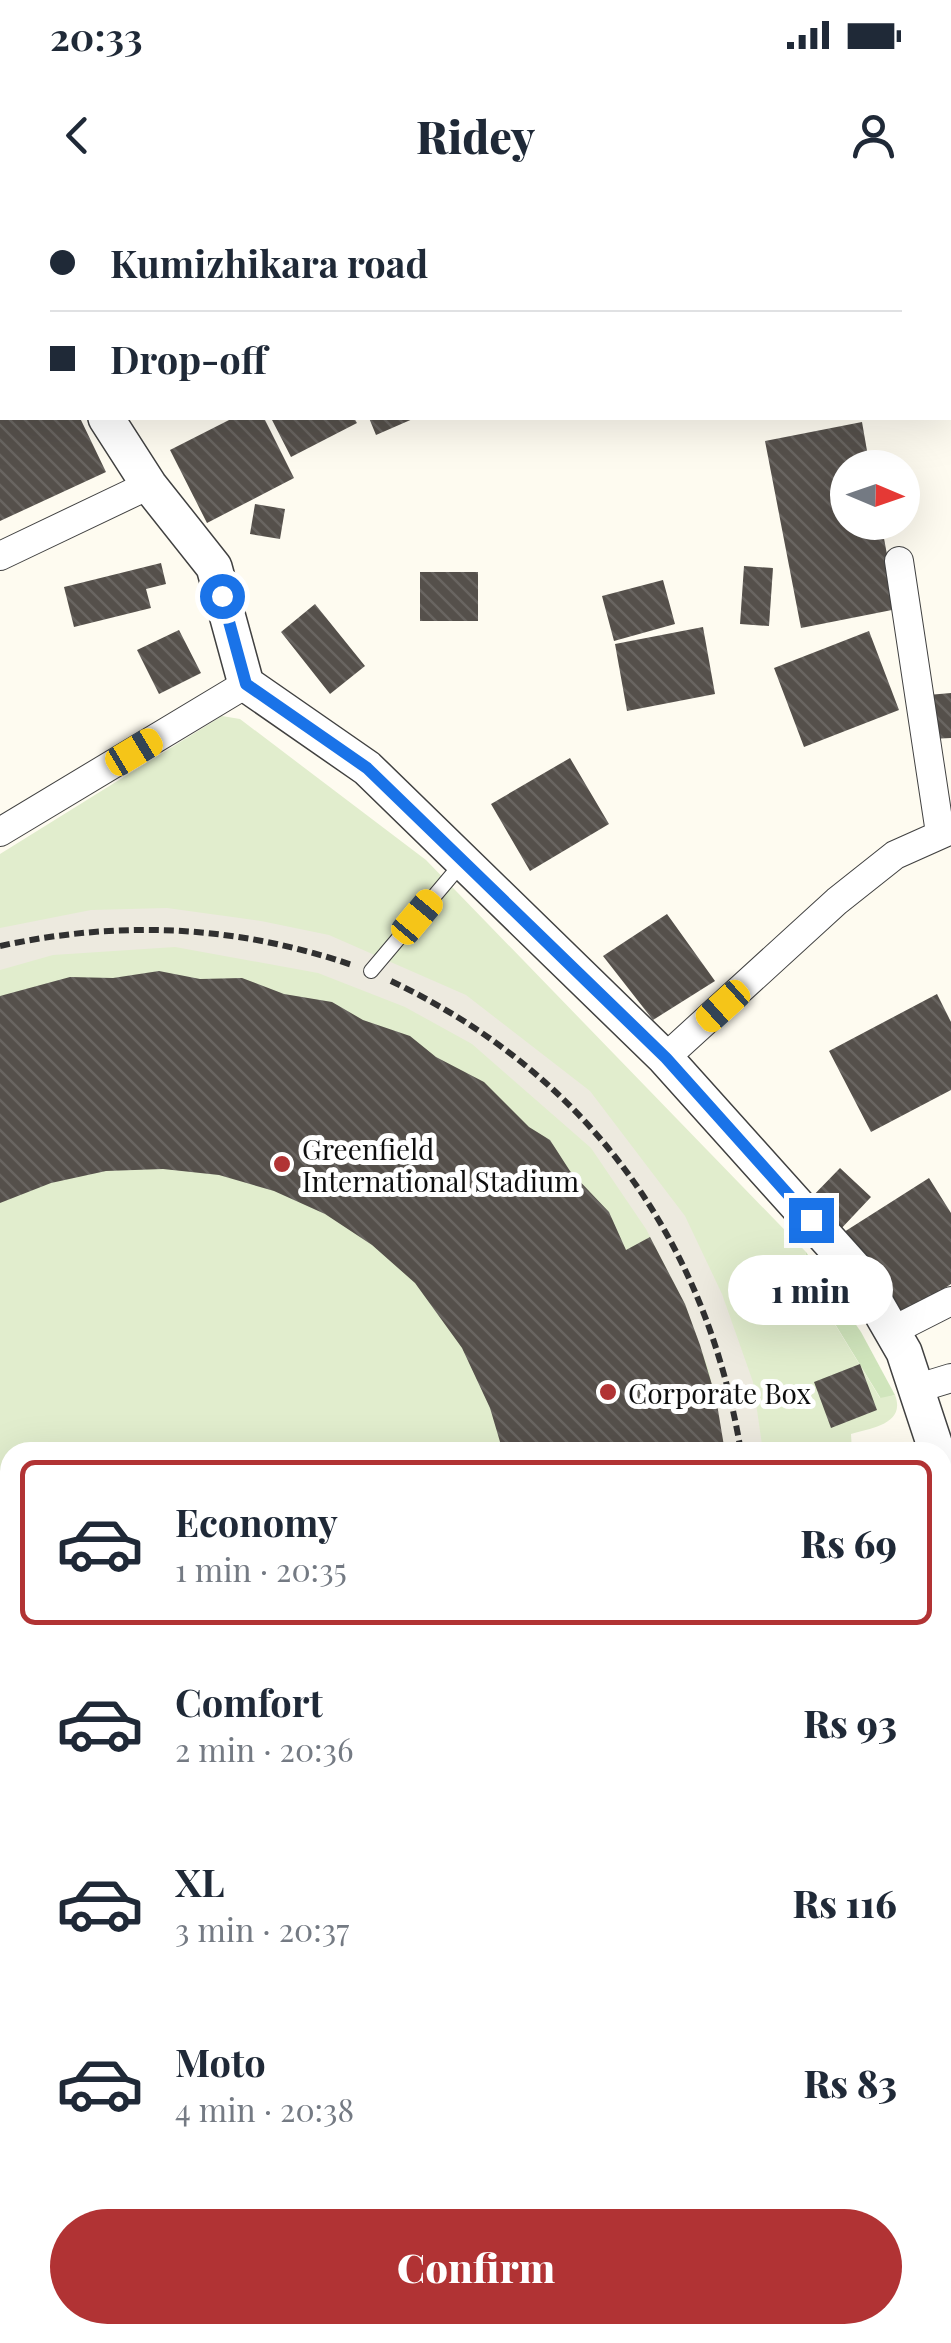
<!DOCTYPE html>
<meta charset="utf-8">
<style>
:root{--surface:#fff;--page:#f6f6f7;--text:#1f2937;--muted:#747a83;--line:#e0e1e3;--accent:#b13334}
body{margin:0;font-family:"Playfair Display",serif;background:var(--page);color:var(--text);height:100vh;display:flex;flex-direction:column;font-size:38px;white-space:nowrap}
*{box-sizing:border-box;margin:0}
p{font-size:32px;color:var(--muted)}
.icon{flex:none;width:55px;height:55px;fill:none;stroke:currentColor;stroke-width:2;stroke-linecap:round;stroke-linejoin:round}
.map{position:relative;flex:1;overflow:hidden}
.sheet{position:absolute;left:0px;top:1242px;width:952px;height:902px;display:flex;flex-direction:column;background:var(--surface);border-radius:30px 30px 0 0;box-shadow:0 10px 40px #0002}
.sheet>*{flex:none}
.guide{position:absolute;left:0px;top:0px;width:952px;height:220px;box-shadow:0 10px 40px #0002;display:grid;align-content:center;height:220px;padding:0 50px;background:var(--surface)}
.needle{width:65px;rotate:92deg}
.tools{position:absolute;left:830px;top:250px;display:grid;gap:20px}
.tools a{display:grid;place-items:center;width:90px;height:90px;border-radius:50%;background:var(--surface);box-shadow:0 10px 40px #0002;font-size:50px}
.end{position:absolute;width:45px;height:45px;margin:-22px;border:12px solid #1a73e8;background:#fff;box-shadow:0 0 0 5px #fff}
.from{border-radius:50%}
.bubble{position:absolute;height:70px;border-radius:35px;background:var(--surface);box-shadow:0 10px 40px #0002;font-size:32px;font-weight:800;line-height:70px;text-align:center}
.car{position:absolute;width:30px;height:60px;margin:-30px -15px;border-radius:12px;box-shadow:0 0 8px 2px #0007;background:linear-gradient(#f5c518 24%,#345 0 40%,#f5c518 0 76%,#345 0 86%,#f5c518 0)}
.guide b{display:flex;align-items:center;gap:35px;height:95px;font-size:38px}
.guide b+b{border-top:2px solid var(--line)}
.guide i{width:25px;height:25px;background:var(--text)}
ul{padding:18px 0 0;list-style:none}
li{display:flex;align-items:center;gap:30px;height:165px;margin:0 20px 15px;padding:0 30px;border:5px solid transparent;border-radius:15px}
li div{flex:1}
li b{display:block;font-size:38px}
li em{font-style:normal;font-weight:800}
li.on{border-color:var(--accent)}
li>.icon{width:90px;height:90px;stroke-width:1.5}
.button{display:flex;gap:20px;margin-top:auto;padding:20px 50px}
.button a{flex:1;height:115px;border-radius:60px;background:var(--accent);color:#fff;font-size:40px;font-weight:800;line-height:115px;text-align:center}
.status{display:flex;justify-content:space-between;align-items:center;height:70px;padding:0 50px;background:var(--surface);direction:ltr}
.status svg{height:28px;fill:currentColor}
header{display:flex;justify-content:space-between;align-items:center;height:130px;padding:0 50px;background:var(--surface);font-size:45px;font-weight:800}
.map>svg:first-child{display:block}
.grass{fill:#d0e5bc}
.pitch{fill:#e1edcd}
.plaza{fill:#edeadf}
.building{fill:url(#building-back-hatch)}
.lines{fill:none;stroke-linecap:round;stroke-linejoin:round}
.service-casing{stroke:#414141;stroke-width:16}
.minor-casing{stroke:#414141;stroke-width:30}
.tertiary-casing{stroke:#414141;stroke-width:38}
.path{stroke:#303030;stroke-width:6;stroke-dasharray:10 5;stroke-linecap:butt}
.service{stroke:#fff;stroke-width:14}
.minor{stroke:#fff;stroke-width:28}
.tertiary{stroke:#fff;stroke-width:35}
.route{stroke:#1a73e8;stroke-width:12}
.poi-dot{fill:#b13334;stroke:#fff;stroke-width:4}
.labels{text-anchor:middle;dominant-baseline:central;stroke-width:10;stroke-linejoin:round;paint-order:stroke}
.poi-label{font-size:28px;fill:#0e0e0e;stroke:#fff;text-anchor:start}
</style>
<div class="status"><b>20:33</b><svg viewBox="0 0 49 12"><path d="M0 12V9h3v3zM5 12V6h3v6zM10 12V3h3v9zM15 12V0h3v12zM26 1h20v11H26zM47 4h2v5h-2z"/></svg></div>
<header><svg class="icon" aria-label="back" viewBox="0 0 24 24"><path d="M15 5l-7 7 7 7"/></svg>Ridey<svg class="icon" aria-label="person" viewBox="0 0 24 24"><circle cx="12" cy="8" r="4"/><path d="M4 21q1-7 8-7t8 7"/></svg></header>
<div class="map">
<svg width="951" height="2143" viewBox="0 0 951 2143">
<defs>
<pattern id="building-back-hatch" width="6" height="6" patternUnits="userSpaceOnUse" patternTransform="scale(2.5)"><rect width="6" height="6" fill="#55504b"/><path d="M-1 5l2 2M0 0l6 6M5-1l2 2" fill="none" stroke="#696561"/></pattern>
</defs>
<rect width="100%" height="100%" fill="#fefbf0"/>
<path class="grass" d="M806 1052 861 1132 895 1195 881 1199 805 1075Z"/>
<path class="pitch" d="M222 516 240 519 426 660 806 1052 805 1075 814 1090 880 1198 895 1195C906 1224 872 1228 851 1234L852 1252H10V2135H930L928 2143H0V654Z
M943 1327 951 1353V2044L943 2081Z"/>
<path class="plaza" d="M167 708 261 721 329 735 466 795 590 891 685 1016 722 1094 753 1182 763 1252H725L709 1171 685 1104 646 1029 591 948 472 844 405 807 318 773 175 747 53 755 0 770V728L91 710Z"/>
<path class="building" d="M0 218H80L106 272 0 321Z
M233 218H264L294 278 207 323 170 250Z
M271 218H354L357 223 291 257Z
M369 218H415L376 235Z
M862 222 870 268H848V322H881L897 409 801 428 765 241Z
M255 304 285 309 280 339 250 334Z
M161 363 166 384 146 389 151 408 74 427 64 387Z
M744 366 773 368 769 426 740 424Z
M420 372H478V421H420Z
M663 380 675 424 614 441 602 396Z
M315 404 365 466 330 494 281 432Z
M703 427 715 494 627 511 615 444Z
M179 430 201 473 159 494 137 450Z
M869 431 899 510 804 547 774 468Z
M951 493V538L931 539 928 495Z
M570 558 609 624 530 671 491 604Z
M667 714 715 781 653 820 603 756Z
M159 771 200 779 242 778 284 794 332 802 363 820 410 836 436 857 484 882 529 927 550 940 570 971 609 1012 626 1050 650 1037 685 1104 700 1145 716 1198 725 1252H503L490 1208 462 1148 415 1083 372 1045 325 1014 274 991 219 975 163 969 106 971 51 983 0 1003V796L70 777 113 778Z
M937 794 951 822V890L871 932 829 851Z
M840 968 871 997 838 1032 807 1002Z
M929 978 951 1013V1084L898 1118 844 1032Z
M860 1164 877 1210 831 1228 814 1182Z
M0 1661 10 1666V1875L0 1870Z
M636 2135H890L888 2143H633Z"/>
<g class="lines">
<defs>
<path id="service" d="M371 771 463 662"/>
<path id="minor" d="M0 356 149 285
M899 361 940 633
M0 632 246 484
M665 858 837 701 895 655 951 630
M892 1131 951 1101
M915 1189 951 1178"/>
<path id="tertiary" d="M0 50 2 54
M106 218 149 285 214 367 246 484 367 568 665 858 859 1074 904 1152 937 1252
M942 1268 951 1291"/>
</defs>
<use href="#service" class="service-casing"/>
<use href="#minor" class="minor-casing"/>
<use href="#tertiary" class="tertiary-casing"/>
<path class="path" d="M0 746C120 720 235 725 352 765
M391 781C587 874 706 1039 741 1252
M0 1919 10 1922
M0 2017 10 2026
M0 2043 10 2042"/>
<use href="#service" class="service"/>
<use href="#minor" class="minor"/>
<use href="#tertiary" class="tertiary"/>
</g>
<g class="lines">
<path class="route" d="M222 396 246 484 367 568 666 858 811 1020"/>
</g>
<g class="poi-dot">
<circle cx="282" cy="964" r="10"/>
<circle cx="608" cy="1192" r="10"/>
</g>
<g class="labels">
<g class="poi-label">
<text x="302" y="948">Greenfield<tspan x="302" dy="32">International Stadium</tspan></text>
<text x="628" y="1192">Corporate Box</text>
</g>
</g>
</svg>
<div class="tools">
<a><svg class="needle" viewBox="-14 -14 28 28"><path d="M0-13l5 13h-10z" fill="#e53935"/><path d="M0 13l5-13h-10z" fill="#747a83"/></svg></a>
</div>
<i class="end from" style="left:222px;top:396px"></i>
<i class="end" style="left:811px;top:1020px"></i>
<div class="bubble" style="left:728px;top:1055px;width:165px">1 min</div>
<i class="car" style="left:134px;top:552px;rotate:59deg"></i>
<i class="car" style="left:417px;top:717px;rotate:40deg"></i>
<i class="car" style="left:723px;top:806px;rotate:228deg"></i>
<div class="guide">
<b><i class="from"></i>Kumizhikara road</b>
<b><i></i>Drop-off</b>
</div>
<section class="sheet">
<ul>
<li class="on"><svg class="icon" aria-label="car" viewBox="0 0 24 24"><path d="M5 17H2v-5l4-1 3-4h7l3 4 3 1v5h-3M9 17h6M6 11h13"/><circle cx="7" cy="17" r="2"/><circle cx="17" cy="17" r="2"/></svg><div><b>Economy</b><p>1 min · 20:35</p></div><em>Rs 69</em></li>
<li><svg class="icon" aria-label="car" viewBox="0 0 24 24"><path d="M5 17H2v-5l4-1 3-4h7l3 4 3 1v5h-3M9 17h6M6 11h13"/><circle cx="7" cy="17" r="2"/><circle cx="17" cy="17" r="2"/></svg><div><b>Comfort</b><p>2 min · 20:36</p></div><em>Rs 93</em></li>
<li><svg class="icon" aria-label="car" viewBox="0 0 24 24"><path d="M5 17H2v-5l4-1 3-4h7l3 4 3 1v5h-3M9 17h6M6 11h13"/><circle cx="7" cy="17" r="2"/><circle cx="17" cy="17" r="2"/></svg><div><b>XL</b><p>3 min · 20:37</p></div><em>Rs 116</em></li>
<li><svg class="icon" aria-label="car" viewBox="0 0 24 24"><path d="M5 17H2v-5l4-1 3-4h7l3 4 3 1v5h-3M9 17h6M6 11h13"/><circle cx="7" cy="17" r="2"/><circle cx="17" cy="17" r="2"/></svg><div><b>Moto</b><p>4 min · 20:38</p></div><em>Rs 83</em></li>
</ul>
<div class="button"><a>Confirm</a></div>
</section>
</div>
